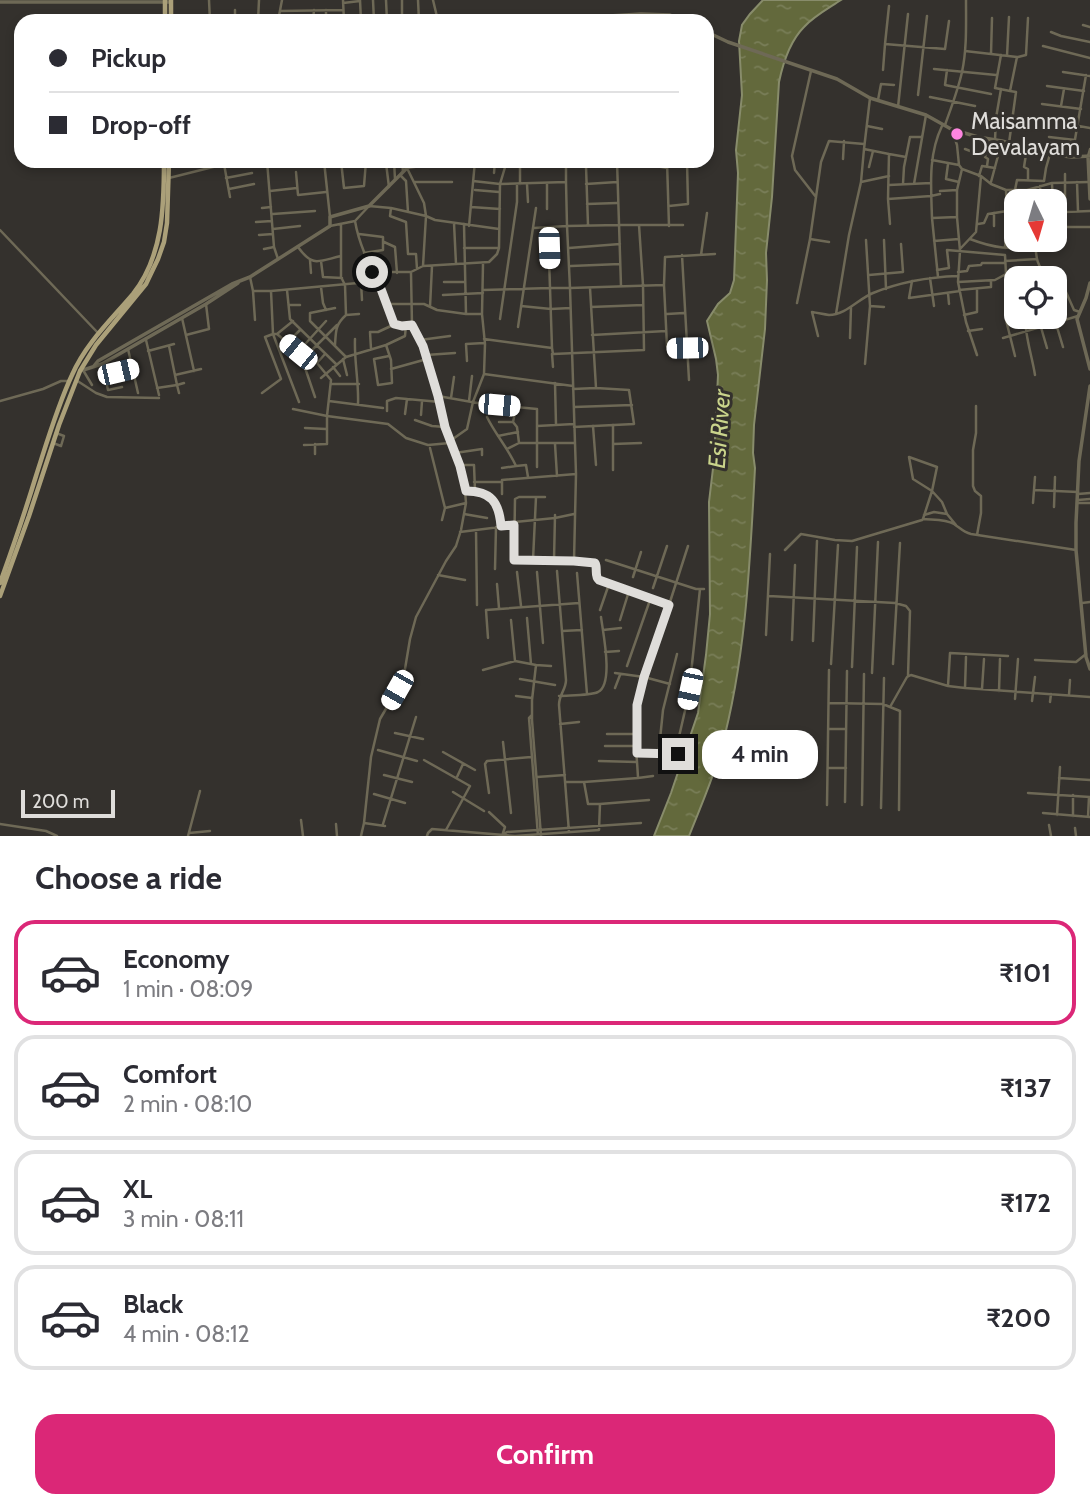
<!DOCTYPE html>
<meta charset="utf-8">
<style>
:root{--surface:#fff;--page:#f2f2f3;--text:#2b2b33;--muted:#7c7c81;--line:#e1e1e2;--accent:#db2777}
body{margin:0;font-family:Cabin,sans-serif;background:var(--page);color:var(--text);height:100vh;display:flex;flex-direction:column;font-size:26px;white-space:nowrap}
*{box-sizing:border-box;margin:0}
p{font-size:23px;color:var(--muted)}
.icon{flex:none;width:38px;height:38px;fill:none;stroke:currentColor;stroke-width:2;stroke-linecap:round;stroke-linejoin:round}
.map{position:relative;height:836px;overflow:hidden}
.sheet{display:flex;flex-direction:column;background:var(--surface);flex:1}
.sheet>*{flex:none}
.hud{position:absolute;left:14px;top:14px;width:700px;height:154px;border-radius:21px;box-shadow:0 4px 10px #0003;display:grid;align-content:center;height:154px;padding:0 35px;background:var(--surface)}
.needle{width:46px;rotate:175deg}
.buttons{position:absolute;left:1004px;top:189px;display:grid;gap:14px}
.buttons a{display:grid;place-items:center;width:63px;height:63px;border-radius:14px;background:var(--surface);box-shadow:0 4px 10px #0003;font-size:35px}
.scale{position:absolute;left:21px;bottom:18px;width:94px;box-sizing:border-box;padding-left:7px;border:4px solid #dfddda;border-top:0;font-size:19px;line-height:24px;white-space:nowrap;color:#dfddda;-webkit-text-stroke:5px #34312d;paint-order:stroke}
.end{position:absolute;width:32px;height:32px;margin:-16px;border:9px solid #dfddda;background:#111;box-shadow:0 0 0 4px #111}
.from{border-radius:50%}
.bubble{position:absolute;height:49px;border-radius:21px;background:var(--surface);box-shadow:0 4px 10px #0003;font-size:23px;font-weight:700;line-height:49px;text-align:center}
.car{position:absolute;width:21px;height:42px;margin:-21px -10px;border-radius:9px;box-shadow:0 0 5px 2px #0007;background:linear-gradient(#fff 24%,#345 0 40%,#fff 0 76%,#345 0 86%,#fff 0)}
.hud b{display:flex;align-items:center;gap:24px;height:66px;font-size:26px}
.hud b+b{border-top:2px solid var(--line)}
.hud i{width:18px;height:18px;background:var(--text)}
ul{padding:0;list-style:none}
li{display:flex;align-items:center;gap:21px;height:105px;margin:0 14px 10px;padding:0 21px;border:4px solid var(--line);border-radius:21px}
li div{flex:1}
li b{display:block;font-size:26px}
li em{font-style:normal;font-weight:700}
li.on{border-color:var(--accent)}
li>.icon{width:63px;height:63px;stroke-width:1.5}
h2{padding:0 35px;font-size:32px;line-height:84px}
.cta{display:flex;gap:14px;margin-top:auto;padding:14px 35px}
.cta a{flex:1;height:80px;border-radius:21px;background:var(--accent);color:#fff;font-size:28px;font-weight:700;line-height:80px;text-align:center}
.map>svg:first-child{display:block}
.water{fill:url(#water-ripples);stroke:#888c6b;stroke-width:2}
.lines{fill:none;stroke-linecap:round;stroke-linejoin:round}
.minor{stroke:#6e6956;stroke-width:2.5}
.tertiary{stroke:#6e6956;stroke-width:3.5}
.primary{stroke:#aba079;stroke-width:4.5}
.route{stroke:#dfddda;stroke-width:9}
.poi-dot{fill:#fe85e0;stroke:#34312d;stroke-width:2.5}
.labels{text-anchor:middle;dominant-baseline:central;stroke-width:6;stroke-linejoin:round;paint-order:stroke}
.poi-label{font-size:23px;fill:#dfddda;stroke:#34312d;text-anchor:start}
.water-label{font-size:24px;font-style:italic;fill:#cad48b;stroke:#34312d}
</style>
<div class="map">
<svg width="1090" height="836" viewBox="0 0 1090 836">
<defs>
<pattern id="water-ripples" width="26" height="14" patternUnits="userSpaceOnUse" patternTransform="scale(1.75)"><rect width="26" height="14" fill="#63693c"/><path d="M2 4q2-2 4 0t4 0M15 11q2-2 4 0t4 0" fill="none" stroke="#797e58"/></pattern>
</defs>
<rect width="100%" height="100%" fill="#34312d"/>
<path class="water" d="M763 0H841C829 8 814 16 804 27 790 41 783 63 779 82L772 197 766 253 767 280 765 329 754 425 753 453 755 468C750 562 746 659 721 750 713 779 700 808 689 836H654L671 793 698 713 706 655 710 614 709 502 714 460 718 375 716 359 707 321 718 304 730 293 734 280 738 173 736 150 742 95 739 41 742 25 750 14Z"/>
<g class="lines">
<path class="minor" d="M209 0 210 21
M343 0 344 21
M360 0 361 21
M373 0 374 21
M386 0 387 21
M402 0V21
M418 0 419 21
M433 0 438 21
M343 3 360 1
M889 6 885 44 945 49 949 21
M326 10V20
M280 11 343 10
M343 17H360
M235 21V10
M258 21 259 0
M278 21 282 0
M313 21 314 10
M1083 25 1090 27
M1051 32 1061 36 1090 42
M1043 46 1090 58
M965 51 1017 57 1010 91 1016 92 1009 143
M991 54 992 18
M1001 55 995 88 1010 91
M1007 56 1009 17
M1018 57 1026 55 1028 18
M934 69 996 75
M883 70 885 44
M947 70 945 85 991 94
M811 71 792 156 795 170 816 197
M1063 72 1090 76
M1047 86 1084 91
M918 95 927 16
M930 97 975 106
M870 98 864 149 889 154 888 199 890 224
M878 100 881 84 894 85
M1042 104 1081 109
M1061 106 1064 89
M898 107 908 14
M982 115 996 118
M1040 119 1090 128
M945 125C951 108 958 90 962 72 967 49 966 24 966 0
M867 126 882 129
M942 126C928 155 931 186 932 218L957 217
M952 130 957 145 959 165
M1049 137 1075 140
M995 140 996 118 1001 89
M1027 148 1024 167 1028 169V179
M965 149 973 152 978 137
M889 154 906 157
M1014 156 1016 145
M1088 156 1090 149
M1072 157 1086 75
M843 159 844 141
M932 160 959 165 962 169 981 176 991 184 1006 190H1027L1052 183 1088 182
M267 161 274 247 278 259
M324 161 330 217
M341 161 344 188 364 186 366 161
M394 161 395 179
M402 161 403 172
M565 161 566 166 633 162 667 168
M617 161 621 286
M667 161 669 226
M667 161H676
M324 162 334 161
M386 163 389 187
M224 164 230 197
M506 164 520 166H566V182L500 184Z
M948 164 946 179 959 182
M586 166 588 225
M987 166 988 159 985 157 989 140
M869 167 873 151
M962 169 957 190V217L960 251 958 282 966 322 977 355
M296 172 298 195 326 192
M494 173 495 161
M1065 174V212L1090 211
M401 176 406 181 408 212
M979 176 982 166 995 168
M169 178 237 161
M226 178 252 173
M1044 181 1046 168 1050 154
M414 182H452
M861 182 889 176
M991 182 1002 141
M1077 182 1078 211
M520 184V166
M527 184 528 202
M547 184V209
M586 184 617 182
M903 184 904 167 910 137H921
M914 184 926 115
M1052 184 1053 201
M889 185 931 183
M1040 186 1041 201
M229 189 254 184
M475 190 499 192
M1006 190 1007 213 1017 219
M1015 190 1017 180 1044 181
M270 191 297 188
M940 191 957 190
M888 199 931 196 940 194
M587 204 617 203
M669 206 688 204 687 161
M471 207 500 209
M262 208 271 207
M391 208 390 216 406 222 408 254H416L417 269
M994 213V226
M1065 213 1066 227
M273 214 315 211
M932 218 938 277
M355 221 369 206 391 208 426 216 424 203 407 168 449 162 475 165
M256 222 272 221
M454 223 456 264
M341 224V277L345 285 346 315
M464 224 466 314
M978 224 984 223 988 214 1007 211
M1055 224 1066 227H1090
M330 226 355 221C359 245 370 266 381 288 386 299 390 312 394 324L402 326 412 325 411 273
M469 226 475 161
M534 228 567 226 566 182
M273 229 300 226
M0 230 98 333
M359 234 383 237V250L364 253
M259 235 273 234
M970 239C996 249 1009 249 1035 247
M884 240 886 289
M1020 240H1023
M1035 240C1036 257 1036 266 1049 278
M1055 240V241
M934 241 959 239
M384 242 395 247 397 273
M829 242 810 239 821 162 829 141 864 144
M298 247C313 268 319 261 341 256
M464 248H499
M569 248 620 244
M1005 248 1007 213
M264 249 274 247
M960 249 976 232 981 176
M682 255 689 380
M701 255 707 213
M310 260 311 273
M321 261 323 277 342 278
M1005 261 1037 259
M423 266 426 216 435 220 499 229
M571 266 620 264
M358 267 363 277
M937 270 949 268 947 250 1005 255 1006 274
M958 272 967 271 969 266 981 265 982 263H1005
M869 275 903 272 901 244
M250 277 253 291
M930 278 934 306
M912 281 909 298 960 291
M361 282 362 300
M444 282H465
M958 282 995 280 1006 274 1040 272
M1055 284 1066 292 1074 310 1080 312
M321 287 323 303 326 310
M590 288 596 388
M287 290 290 319 336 364
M483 290 550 288 548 228
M959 290 991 287V281
M948 293 949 304
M443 295 483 293
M797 303 810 239
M387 304H424L437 310 466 314H482
M289 305H300
M521 306 551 309 570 308
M870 306 884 307
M430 307 432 266
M591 307 643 305
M335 308 310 313V321L346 357
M667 314 684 313
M836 314 849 235 861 182 864 149
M964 315 977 312V289
M1025 317C1025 336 1032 356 1035 375
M1038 317 1047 348
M1054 317 1063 347
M182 318 194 371
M500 319 517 202V184
M255 320 253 291H271
M1006 320 1015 356
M518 327 536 208
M968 331 982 329
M273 334H277L298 352 317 363 331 380 327 416V444L304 445
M277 334 293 321
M186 335 209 329 206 304
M592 335 666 331
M818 336 812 312C818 313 823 314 829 315 846 315 858 299 873 293 900 282 928 277 958 276
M850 338 851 307
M1003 338 1078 316
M355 339C354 361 359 382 358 404
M484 339 552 348 553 354 644 350 643 285 639 225
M146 340 159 395
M420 340 450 336
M287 343 300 330
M335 345C336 331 335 325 346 315L359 314
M386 345 391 360 392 383 378 385 374 359 389 356
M552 348 550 288H570L567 226 619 225H683
M687 348 670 349 667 346 664 285 665 257 715 254
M128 349 138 393
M371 349 370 332H378L393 325
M148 351 174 344
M298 352 326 321
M300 353 315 397
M552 354 553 367
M307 355 337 325
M426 355 455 353
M343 359 347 375
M467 361 466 344 484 343
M317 363 325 354
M102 364 108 390 122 387
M865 364 870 306 866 240
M333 367 340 376
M391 369 427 359
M83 370 92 385
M484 374 573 386
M105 375 133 368
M175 375 201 369
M321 378 346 357 386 345 405 336 406 325
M76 380 96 393 107 397 159 398
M555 383 556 425
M331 384H359
M157 388 177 385 169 346
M573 389 596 388 629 390 634 424 574 427
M179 393 177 385 184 383
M262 393 281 379 265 337 273 334
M438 396 483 404 537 409V467
M451 398 454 377
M0 401 43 389 61 381H69
M329 401 383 408
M469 401 472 376
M299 402 273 334 271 291 358 283 361 282 363 277 372 272H411L423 266 489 262 497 254 499 248 500 184 473 181
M976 406V433L973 450V486L975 491 981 496V513L977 535
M574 407 632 405
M293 409 327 416 388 424 406 438 428 445 450 443
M387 411V401L396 398 440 402
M405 414 407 399
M421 415 422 401
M487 417C495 434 508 448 516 466L526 465 528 477
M415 420 432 426 445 427
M499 422H513L517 427 519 443
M513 422 516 408
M613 425V470
M537 426 574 424
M593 426 596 465
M305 428 326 429
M498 436 518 432
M450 441 467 429 473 402 484 374 485 344 482 314 483 264
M53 443 61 446 64 436 56 433
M555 444 557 476
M613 444 641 443
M430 448 445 508 466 503
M507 449 519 443H575
M455 453 482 449V455
M315 454V444
M461 465H474L475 491
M502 468 516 466
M474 482H502
M1034 490 1078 492
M465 491C491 490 499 503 501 526
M502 494V480L576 474
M1078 494 1090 493
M545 497H519L515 499 514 560 574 561 576 474 570 288 664 285
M1078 500 1090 499
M1033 503 1035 477
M1077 503H1090
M1054 507 1055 477
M464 514 487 518
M924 515 934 512 947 514
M442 520 445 508
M515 522 555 518 574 514
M956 525 947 514 942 502 932 491 937 467 909 457 913 479 932 491 923 519C933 520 946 519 954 524 960 528 963 532 971 534L1076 550
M476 530 477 605
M460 532 515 525
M785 550 801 534 835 540 852 541 922 520
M533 560 536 497
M554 560 555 515
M606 560 696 589H704
M575 561 595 563C598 568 594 576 599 581L669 605 688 546
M495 569 496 527
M557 571 566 680C566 690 559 694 559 705L569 832
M517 572 521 606
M537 572 543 643
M577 573 587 694
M438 575 465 580
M633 577 641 552
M497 584 499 608
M653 588 667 546
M769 596 895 603 906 606 910 611 908 676
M1082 603 1090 602
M600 610 609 584
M527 618 531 664
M511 620 515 661
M620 620 629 591
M603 630 621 628
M562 631 582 630
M766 635 770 554
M488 638 486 610 579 603
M792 640 795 565
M813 641 817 541
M605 652 619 651
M1035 660 1076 662 1086 654
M831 664 838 545
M893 664 900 543
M536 665 551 666
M627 666 650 600
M852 667 857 547
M483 670 515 661 536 665 532 700V720L541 836
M615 673 644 677 670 684
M872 673 878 542
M520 679 555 685
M689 683 693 686 691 689 687 687Z
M690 683 700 589
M948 686 950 653 1008 656
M615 688 620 675
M965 688 966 657
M982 689 984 659
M999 691 1000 659
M1069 695 1070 680
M516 696 532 698
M559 696C569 695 589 696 598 692 614 684 603 633 601 617
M1015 699 1018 659
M1032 701 1035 677
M1050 702 1051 694
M829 703 883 704 890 707 907 677 911 675 948 686 965 688 1090 697
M890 707 900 711 899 810
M532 715 529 718 538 836
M560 724 579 722
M829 729H846
M395 733 423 739
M607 734H636
M678 741 690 689
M503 742 511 813
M605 746H637
M659 749 663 710 677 654
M378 750 417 761
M443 752 475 770
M637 753 678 754
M675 754 677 744
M424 760 470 786 446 830
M599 761 637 762
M828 768H846
M668 769V754
M384 775 412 782
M457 777 463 764
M537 777 565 775
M638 778 653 776
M1059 778 1090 780
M584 782 638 778C637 754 633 729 637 706 643 672 658 638 669 605
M453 792 484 811
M489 793 485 764 487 761 531 757
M1028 793 1090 797
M374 794 405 803
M845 802 847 671
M600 804 649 800
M827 805 829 670
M862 805 864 674
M881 808 884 678
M489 812 505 827 503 833
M1043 813 1090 817
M1057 815 1060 767
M1073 816V795
M1088 817 1089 797
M301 820 303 836
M0 824 46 831 57 836
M336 824 337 836
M383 824 416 717
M1049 825 1051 836
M385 826 364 823 371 757 380 719 397 690 405 669 410 639 416 617 446 561 456 546 461 530 466 503 465 491 460 466 445 427 438 396 423 346 412 325
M1075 828 1076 836
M189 833 210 831
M188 836 200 791
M361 836 364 823
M427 836 428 833 432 829 515 836 599 830 600 804H588L584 782H565
M501 836 507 832 641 823"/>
<path class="tertiary" d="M0 2H171
M601 21 609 16 641 14 670 15 685 21
M707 32 728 42 837 79 870 98 926 115 951 129 978 137 1002 141 1054 155 1072 157 1090 156
M1088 156 1090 199
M1090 283 1086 298 1077 319 1090 369
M93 367 98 361 232 284 250 277 330 226V217L369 206 414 161
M80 371 102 364 206 304 238 283
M1090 386 1079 461 1076 523V550L1086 657 1090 669"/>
<path class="primary" d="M171 0V21
M165 21V0
M0 583C13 547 25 512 36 476 47 442 57 407 72 375 86 343 111 320 133 294 163 256 164 207 164 161
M0 596 29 516 59 425 80 371 96 345 146 284 158 259 164 242 167 223 169 161"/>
</g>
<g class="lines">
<path class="route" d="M372 272 381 289 394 324 402 326 412 325 423 346 438 396 445 427 460 466 466 491C491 491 499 502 501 526L514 525V560L574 561 595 563C598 568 594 576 599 580L669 605 644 677 637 705V753L678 754"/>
</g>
<circle class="poi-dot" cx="957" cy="134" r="7"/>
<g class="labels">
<g class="poi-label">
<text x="971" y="121">Maisamma<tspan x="971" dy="26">Devalayam</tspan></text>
</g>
<g class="water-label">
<text transform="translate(719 429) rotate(-86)">Esi River</text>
</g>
</g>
</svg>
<div class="buttons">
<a><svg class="needle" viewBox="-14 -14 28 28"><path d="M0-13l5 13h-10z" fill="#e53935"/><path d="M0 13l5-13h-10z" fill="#7c7c81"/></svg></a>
<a><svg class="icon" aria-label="locate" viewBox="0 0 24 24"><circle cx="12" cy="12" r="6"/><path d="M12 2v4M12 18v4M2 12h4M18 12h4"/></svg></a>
</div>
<div class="scale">200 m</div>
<i class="end from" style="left:372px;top:272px"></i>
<i class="end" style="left:678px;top:754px"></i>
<div class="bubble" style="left:702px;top:730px;width:116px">4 min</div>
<i class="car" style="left:549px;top:248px;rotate:178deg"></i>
<i class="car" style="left:687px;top:348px;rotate:269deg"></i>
<i class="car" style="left:298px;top:352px;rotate:309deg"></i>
<i class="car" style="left:118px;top:372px;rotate:77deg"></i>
<i class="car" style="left:499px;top:405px;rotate:95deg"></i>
<i class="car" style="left:690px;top:689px;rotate:192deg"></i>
<i class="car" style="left:397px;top:690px;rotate:210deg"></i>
<div class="hud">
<b><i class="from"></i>Pickup</b>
<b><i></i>Drop-off</b>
</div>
</div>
<section class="sheet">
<h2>Choose a ride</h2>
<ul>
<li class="on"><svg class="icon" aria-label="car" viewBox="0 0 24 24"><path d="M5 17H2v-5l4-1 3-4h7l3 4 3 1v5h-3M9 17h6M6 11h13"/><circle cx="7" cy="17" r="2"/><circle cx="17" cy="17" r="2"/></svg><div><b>Economy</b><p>1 min · 08:09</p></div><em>₹101</em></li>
<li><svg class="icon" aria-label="car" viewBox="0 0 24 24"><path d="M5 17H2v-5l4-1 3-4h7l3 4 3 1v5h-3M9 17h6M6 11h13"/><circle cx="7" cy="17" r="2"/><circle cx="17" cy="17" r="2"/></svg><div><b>Comfort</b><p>2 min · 08:10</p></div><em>₹137</em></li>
<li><svg class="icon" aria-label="car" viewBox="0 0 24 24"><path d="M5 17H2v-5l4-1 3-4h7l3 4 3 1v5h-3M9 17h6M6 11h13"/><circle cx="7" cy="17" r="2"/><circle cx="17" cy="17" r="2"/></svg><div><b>XL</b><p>3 min · 08:11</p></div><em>₹172</em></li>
<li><svg class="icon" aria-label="car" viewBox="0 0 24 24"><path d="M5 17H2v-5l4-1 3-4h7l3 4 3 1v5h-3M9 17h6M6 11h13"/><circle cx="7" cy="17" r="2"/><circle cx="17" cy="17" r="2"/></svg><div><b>Black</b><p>4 min · 08:12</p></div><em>₹200</em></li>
</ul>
<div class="cta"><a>Confirm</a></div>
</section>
